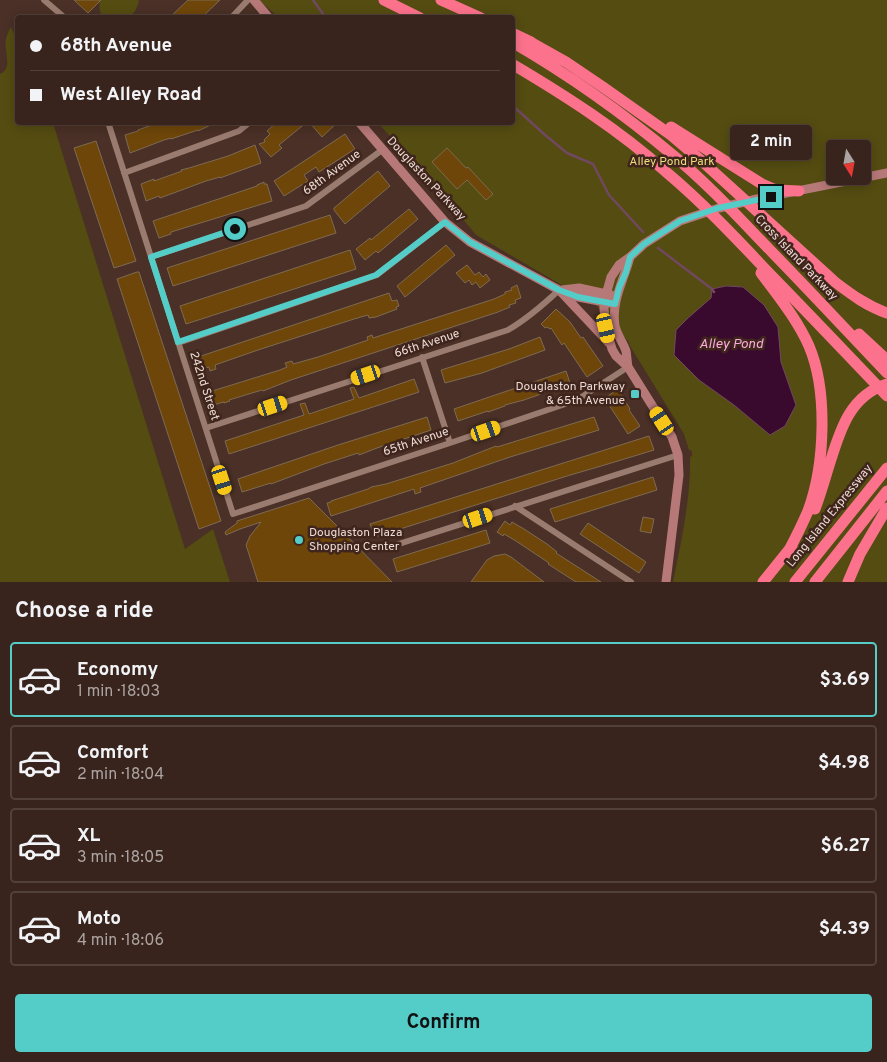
<!DOCTYPE html>
<meta charset="utf-8">
<style>
:root{--surface:#38241c;--page:#3f2c25;--text:#f1f3f6;--muted:#aba4a3;--line:#52413b;--accent:#54cdc8}
body{margin:0;font-family:Overpass,sans-serif;background:var(--page);color:var(--text);height:100vh;display:flex;flex-direction:column;font-size:19px;white-space:nowrap}
*{box-sizing:border-box;margin:0}
p{font-size:16px;color:var(--muted)}
.icon{flex:none;width:28px;height:28px;fill:none;stroke:currentColor;stroke-width:2;stroke-linecap:round;stroke-linejoin:round}
.map{position:relative;height:582px;overflow:hidden}
.side{display:flex;flex-direction:column;background:var(--surface);flex:1}
.side>*{flex:none}
.banner{position:absolute;left:15px;top:15px;width:500px;height:110px;border-radius:5px;box-shadow:0 2px 12px #0003,0 0 0 1px var(--line);display:grid;align-content:center;height:110px;padding:0 15px;background:var(--surface)}
.needle{width:32px;rotate:169deg}
.controls{position:absolute;left:826px;top:140px;display:grid;gap:10px}
.controls a{display:grid;place-items:center;width:45px;height:45px;border-radius:5px;background:var(--surface);box-shadow:0 2px 12px #0003,0 0 0 1px var(--line);font-size:25px}
.end{position:absolute;width:22px;height:22px;margin:-11px;border:6px solid #54cdc8;background:#111;box-shadow:0 0 0 2px #111}
.from{border-radius:50%}
.bubble{position:absolute;height:35px;border-radius:5px;background:var(--surface);box-shadow:0 2px 12px #0003,0 0 0 1px var(--line);font-size:16px;font-weight:700;line-height:35px;text-align:center}
.car{position:absolute;width:15px;height:30px;margin:-15px -8px;border-radius:6px;box-shadow:0 0 4px 1px #0007;background:linear-gradient(#f5c518 24%,#345 0 40%,#f5c518 0 76%,#345 0 86%,#f5c518 0)}
.banner b{display:flex;align-items:center;gap:18px;height:48px;font-size:19px}
.banner b+b{border-top:1px solid var(--line)}
.banner i{width:12px;height:12px;background:var(--text)}
ul{padding:0;list-style:none}
li{display:flex;align-items:center;gap:15px;height:75px;margin:0 10px 8px;padding:0 5px;border:2px solid var(--line);border-radius:5px}
li div{flex:1}
li b{display:block;font-size:19px}
li em{font-style:normal;font-weight:700}
li.selected{border-color:var(--accent)}
li>.icon{width:45px;height:45px;stroke-width:1.5}
h2{padding:0 15px;font-size:22px;line-height:60px}
.primary-button{display:flex;gap:10px;margin-top:auto;padding:10px 15px}
.primary-button a{flex:1;height:58px;border-radius:5px;background:var(--accent);color:#111;font-size:20px;font-weight:700;line-height:58px;text-align:center}
.map>svg:first-child{display:block}
.green{fill:#544c11;fill-rule:evenodd}
.water{fill:#3a0a2e;stroke:#704960}
.lines{fill:none;stroke-linecap:round;stroke-linejoin:round}
.stream{stroke:#704960;stroke-width:2.5}
.building{fill:#6e4609;stroke:#7e6a53}
.street{stroke:#9a7b6f;stroke-width:6}
.secondary{stroke:#b77878;stroke-width:9}
.highway{stroke:#fc728c;stroke-width:11}
.route{stroke:#54cdc8;stroke-width:6}
.poi-dot{fill:#54cdc8;stroke:#3f251c;stroke-width:2}
.labels{text-anchor:middle;dominant-baseline:central;stroke-width:5;stroke-linejoin:round;paint-order:stroke}
.park-label{font-size:12px;fill:#edde7f;stroke:#3f251c}
.street-label{font-size:12px;fill:#eddcd5;stroke:#3f251c}
.poi-label{font-size:12px;fill:#eddcd5;stroke:#3f251c;text-anchor:end}
.water-label{font-size:14px;font-style:italic;fill:#fba9df;stroke:#3f251c}
</style>
<div class="map">
<svg width="887" height="582" viewBox="0 0 887 582">
<rect width="100%" height="100%" fill="#4a3026"/>
<path class="green" d="M100 0H139C134 23 123 17 103 17 99 12 99 7 100 0Z
M259 0H887V582H673C681 541 691 499 690 457L692 456V451L689 450 684 434 630 346 628 341 596 305 476 235 434 184 378 123 512 122V18L278 17ZM835 149H862V176H835Z
M11 27 14 34 17 37 18 122 53 123 185 549 213 529 230 582H0V74C14 68 3 50 6 39 7 34 9 30 11 27Z"/>
<path class="water" d="M726 286 743 287 764 305 778 327 781 362 796 405 785 426 770 435 734 405 699 380 674 355 676 330 688 318 711 298 712 289Z"/>
<g class="lines">
<path class="stream" d="M313 0 326 18
M512 105 544 134 567 153 593 164 609 195 643 232
M658 248 712 289 714 292"/>
</g>
<path class="building" d="M74 0H101L88 13Z
M188 0H220L201 18H169Z
M160 122H217L198 131V130L171 139V138L164 140 130 153 125 135 138 131V130Z
M277 122H307L279 145 282 148 271 157 259 144 265 142 264 140 270 134 267 131Z
M309 122H338L322 137Z
M345 134 355 149 319 172 316 167 304 175 308 181 284 196 274 181Z
M96 141 136 261 114 268 74 148Z
M255 145 261 163 220 178V177L206 181 160 198 159 196 146 201 141 184 154 179V181L182 171 181 170 189 168 228 156Z
M447 148 466 168 468 167 493 194 486 200 467 180 457 189 432 162Z
M378 171 390 186 345 224 334 210V208Z
M264 182V184H267L272 201 171 232V234L159 238 153 221 257 186V185Z
M409 209 418 219 378 253 376 251 365 260 356 249 370 238 371 240Z
M330 215 336 233 173 286 167 268Z
M446 245 455 255 405 297 397 286Z
M350 250 356 269 186 324 180 306Z
M467 265 475 275 479 272 483 277 486 274 490 280 480 288 476 282 472 285 469 280 465 283 456 273Z
M137 272H139L221 521 199 529 117 279Z
M517 285 521 298 515 300 516 303 509 305 510 307 498 312 291 380 263 391 262 390 229 400 230 401 224 403V402L213 405 209 392 280 370 287 367 285 363 292 361 293 364 318 357 368 340 367 337 372 335 373 338 494 299 505 294V292L512 290 511 288Z
M389 293 392 301 397 300 399 306 396 307 397 309 376 317 369 318 368 315 354 319 258 350 215 365 216 369 210 371 209 367 202 369 198 357Z
M556 309 570 322 581 338 583 337 603 366 587 377 564 343 562 345 551 328 550 329 547 327 545 328 541 324Z
M540 337 545 350 482 373 445 383 441 370 509 349Z
M566 371 570 383 541 393V394L524 400 505 405V406L488 412V411L458 421 454 409Z
M414 379 419 392 229 454 225 441 304 415 300 404 305 403 309 414 354 399 350 388 354 387 359 398Z
M618 389 630 409 629 410 640 426 628 434 609 405 606 406 602 400Z
M427 417 431 430 377 448 359 455 358 453 324 464 271 484V483L242 492 238 479 338 445Z
M594 417 599 430 510 457 420 488 421 492 415 494 414 489 331 516 327 503 331 502V501L368 489 371 487 386 484 453 463 496 446 497 447Z
M649 436 654 450 608 464 567 476 375 537 370 524Z
M653 477 657 490 555 522 550 509Z
M309 498 339 528 392 582H258L246 545 250 536 261 522 240 529 226 535 225 532 237 523V521Z
M643 517 654 519 651 533 640 531Z
M505 521 510 525 512 522 524 529 547 544 557 552 556 553 601 582H576L548 564 549 563 516 541 504 534 503 536 497 532Z
M588 523 646 562 639 573 580 534Z
M486 530 490 543 397 572 393 559Z
M505 554 511 557 544 582H471L487 560 494 556Z"/>
<g class="lines">
<path class="street" d="M44 0 65 18
M231 18 248 0
M108 122 233 514 450 443 577 400 628 367
M124 173 239 131 250 122
M151 257 306 206 382 150
M178 343 377 275 445 222
M422 357 450 443
M206 428 508 330C527 319 543 305 559 290
M515 506 631 582
M383 549 678 455"/>
<path class="secondary" d="M254 0 269 18
M359 122 445 222 470 242 559 290 578 297 615 304
M562 290 579 288 611 295
M561 292 609 343
M628 367C627 362 627 356 626 351 623 342 617 335 615 326 611 301 624 280 630 257
M666 582 679 475 678 455 672 437 628 367 616 356 612 349 606 328 604 309V302L611 277 619 265 630 257 644 244 680 221 719 208 757 199 887 173"/>
<path class="highway" d="M384 0 420 18
M441 0 481 18
M512 33 531 42
M525 39 566 62 603 87 671 135 704 163 835 282C852 295 867 306 887 313
M512 42C569 75 624 114 674 156 708 184 738 217 769 249 809 290 848 332 887 373
M512 64C566 96 619 130 665 171 702 202 735 237 768 272 808 313 847 354 887 396
M671 127 762 184 776 190 799 191
M761 273C778 296 797 319 809 346 828 391 825 465 808 511 802 525 795 539 788 552
M859 334 887 360
M815 509C820 496 824 482 828 469 839 434 848 396 887 384
M763 582 792 546
M795 582 887 468
M815 582 887 491
M848 582 860 554 887 508"/>
</g>
<g class="lines">
<path class="route" d="M235 229 151 257 178 342 376 275 445 222 470 242 559 290 578 297 615 304 619 288 626 272 630 257 644 244 680 221 718 208 771 197"/>
</g>
<g class="poi-dot">
<rect x="630" y="389" width="10" height="10" rx="2.5"/>
<circle cx="299" cy="540" r="5"/>
</g>
<g class="labels">
<g class="park-label">
<text x="672" y="162">Alley Pond Park</text>
</g>
<g class="street-label">
<text transform="translate(332 173) rotate(-36)">68th Avenue</text>
<text transform="translate(426 179) rotate(47)">Douglaston Parkway</text>
<text transform="translate(796 258) rotate(46)">Cross Island Parkway</text>
<text transform="translate(427 344) rotate(-18)">66th Avenue</text>
<text transform="translate(204 386) rotate(72)">242nd Street</text>
<text transform="translate(416 442) rotate(-18)">65th Avenue</text>
<text transform="translate(830 516) rotate(-51)">Long Island Expressway</text>
</g>
<g class="poi-label">
<text x="625" y="387">Douglaston Parkway<tspan x="625" dy="14">&amp; 65th Avenue</tspan></text>
<text x="309" y="533" text-anchor="start">Douglaston Plaza<tspan x="309" dy="14">Shopping Center</tspan></text>
</g>
<g class="water-label">
<text x="731" y="344">Alley Pond</text>
</g>
</g>
</svg>
<div class="controls">
<a><svg class="needle" viewBox="-14 -14 28 28"><path d="M0-13l5 13h-10z" fill="#e53935"/><path d="M0 13l5-13h-10z" fill="#aba4a3"/></svg></a>
</div>
<i class="end from" style="left:235px;top:229px"></i>
<i class="end" style="left:771px;top:197px"></i>
<div class="bubble" style="left:730px;top:125px;width:82px">2 min</div>
<i class="car" style="left:606px;top:328px;rotate:167deg"></i>
<i class="car" style="left:366px;top:375px;rotate:252deg"></i>
<i class="car" style="left:273px;top:406px;rotate:72deg"></i>
<i class="car" style="left:662px;top:421px;rotate:327deg"></i>
<i class="car" style="left:486px;top:431px;rotate:71deg"></i>
<i class="car" style="left:222px;top:480px;rotate:162deg"></i>
<i class="car" style="left:478px;top:518px;rotate:72deg"></i>
<div class="banner">
<b><i class="from"></i>68th Avenue</b>
<b><i></i>West Alley Road</b>
</div>
</div>
<section class="side">
<h2>Choose a ride</h2>
<ul>
<li class="selected"><svg class="icon" aria-label="car" viewBox="0 0 24 24"><path d="M5 17H2v-5l4-1 3-4h7l3 4 3 1v5h-3M9 17h6M6 11h13"/><circle cx="7" cy="17" r="2"/><circle cx="17" cy="17" r="2"/></svg><div><b>Economy</b><p>1 min · 18:03</p></div><em>$3.69</em></li>
<li><svg class="icon" aria-label="car" viewBox="0 0 24 24"><path d="M5 17H2v-5l4-1 3-4h7l3 4 3 1v5h-3M9 17h6M6 11h13"/><circle cx="7" cy="17" r="2"/><circle cx="17" cy="17" r="2"/></svg><div><b>Comfort</b><p>2 min · 18:04</p></div><em>$4.98</em></li>
<li><svg class="icon" aria-label="car" viewBox="0 0 24 24"><path d="M5 17H2v-5l4-1 3-4h7l3 4 3 1v5h-3M9 17h6M6 11h13"/><circle cx="7" cy="17" r="2"/><circle cx="17" cy="17" r="2"/></svg><div><b>XL</b><p>3 min · 18:05</p></div><em>$6.27</em></li>
<li><svg class="icon" aria-label="car" viewBox="0 0 24 24"><path d="M5 17H2v-5l4-1 3-4h7l3 4 3 1v5h-3M9 17h6M6 11h13"/><circle cx="7" cy="17" r="2"/><circle cx="17" cy="17" r="2"/></svg><div><b>Moto</b><p>4 min · 18:06</p></div><em>$4.39</em></li>
</ul>
<div class="primary-button"><a>Confirm</a></div>
</section>
